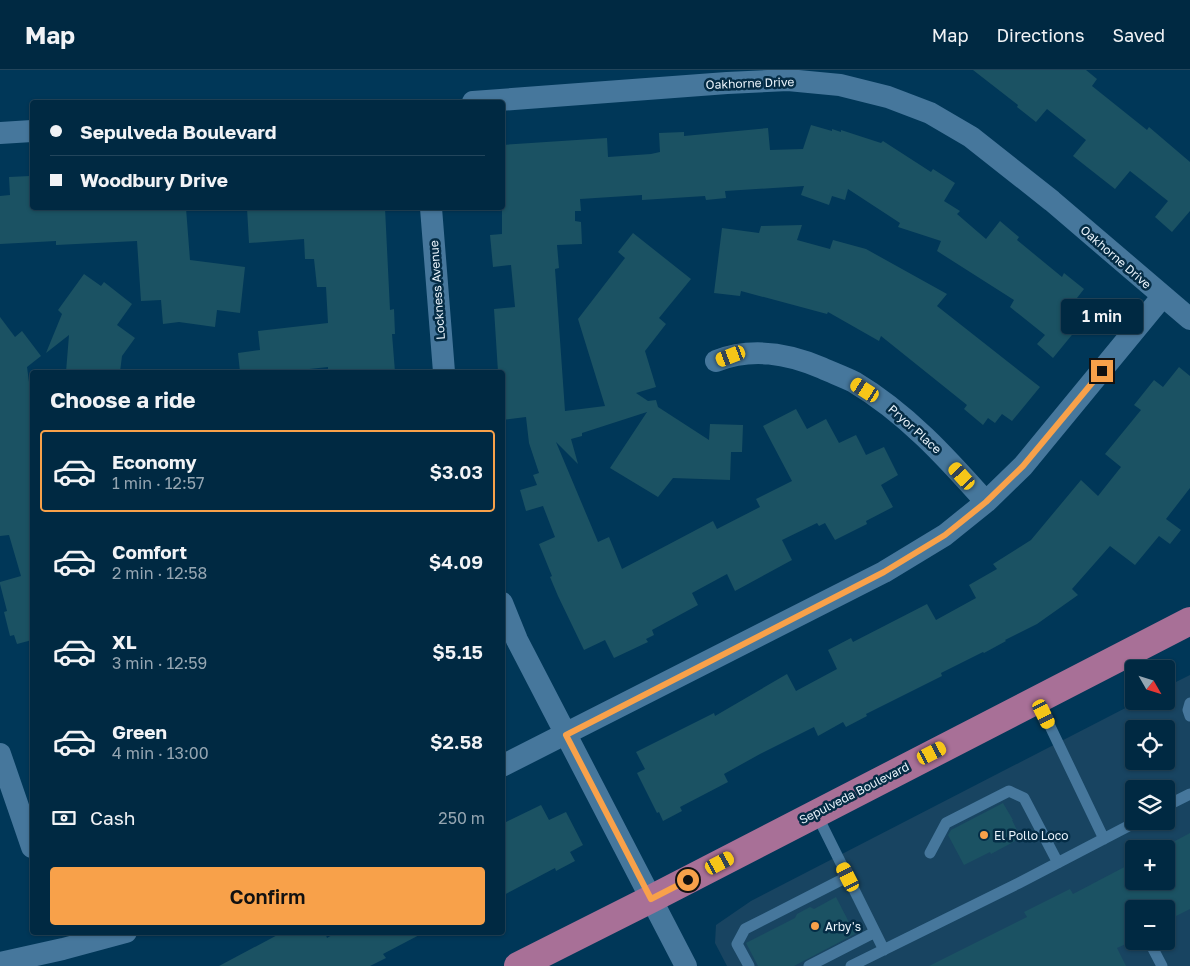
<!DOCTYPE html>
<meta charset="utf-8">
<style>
:root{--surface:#002942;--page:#0e354d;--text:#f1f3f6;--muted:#95a6b2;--line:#22455b;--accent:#f8a14a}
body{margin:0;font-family:"Golos Text",sans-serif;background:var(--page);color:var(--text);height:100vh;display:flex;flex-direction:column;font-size:19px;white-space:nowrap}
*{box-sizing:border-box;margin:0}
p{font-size:16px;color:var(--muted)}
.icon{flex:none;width:28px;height:28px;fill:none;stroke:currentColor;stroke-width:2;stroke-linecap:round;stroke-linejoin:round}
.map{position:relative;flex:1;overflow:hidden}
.side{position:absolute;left:30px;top:300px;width:475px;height:565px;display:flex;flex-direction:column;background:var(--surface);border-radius:5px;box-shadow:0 1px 4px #0004,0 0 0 1px var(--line)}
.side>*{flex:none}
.guide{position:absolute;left:30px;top:30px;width:475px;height:110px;border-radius:5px;box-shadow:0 1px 4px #0004,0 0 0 1px var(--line);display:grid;align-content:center;height:110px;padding:0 20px;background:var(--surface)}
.needle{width:32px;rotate:129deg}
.controls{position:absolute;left:1125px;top:590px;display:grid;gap:10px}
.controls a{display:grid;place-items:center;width:50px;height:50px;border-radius:5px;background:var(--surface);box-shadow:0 1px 4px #0004,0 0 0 1px var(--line);font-size:25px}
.end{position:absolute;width:22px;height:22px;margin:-11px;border:6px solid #f8a14a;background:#111;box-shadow:0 0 0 2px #111}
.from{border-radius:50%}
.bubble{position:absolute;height:35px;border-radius:5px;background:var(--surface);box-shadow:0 1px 4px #0004,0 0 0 1px var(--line);font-size:16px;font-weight:600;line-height:35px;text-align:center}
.car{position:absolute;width:15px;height:30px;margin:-15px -8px;border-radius:6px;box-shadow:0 0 4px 1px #0007;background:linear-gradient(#f5c518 24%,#345 0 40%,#f5c518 0 76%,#345 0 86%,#f5c518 0)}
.guide b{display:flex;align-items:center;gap:18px;height:48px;font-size:19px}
.guide b+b{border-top:1px solid var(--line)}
.guide i{width:12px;height:12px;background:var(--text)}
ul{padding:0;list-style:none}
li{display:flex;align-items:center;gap:15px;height:82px;margin:0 10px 8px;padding:0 10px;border:2px solid transparent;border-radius:5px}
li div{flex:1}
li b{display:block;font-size:19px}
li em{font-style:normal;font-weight:600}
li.current{border-color:var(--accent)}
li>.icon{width:45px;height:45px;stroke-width:1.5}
h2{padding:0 20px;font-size:22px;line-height:60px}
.pay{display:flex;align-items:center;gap:12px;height:55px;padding:0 20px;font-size:19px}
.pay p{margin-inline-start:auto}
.primary-button{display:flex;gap:10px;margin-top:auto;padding:10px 20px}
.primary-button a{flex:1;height:58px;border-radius:5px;background:var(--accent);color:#111;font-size:20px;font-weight:600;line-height:58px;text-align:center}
header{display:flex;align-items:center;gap:30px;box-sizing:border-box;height:70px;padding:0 25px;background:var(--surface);border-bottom:1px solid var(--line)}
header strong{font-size:24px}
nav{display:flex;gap:28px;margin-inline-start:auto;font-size:18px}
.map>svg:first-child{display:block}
.built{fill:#184461;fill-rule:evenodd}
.building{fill:#1b5263}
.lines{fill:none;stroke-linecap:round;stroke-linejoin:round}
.service{stroke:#46779c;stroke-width:11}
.minor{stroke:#46779c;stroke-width:22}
.primary{stroke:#a87097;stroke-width:28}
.route{stroke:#f8a14a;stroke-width:6}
.poi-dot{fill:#f8a14a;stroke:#042c45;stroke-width:2}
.labels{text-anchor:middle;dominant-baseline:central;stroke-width:5;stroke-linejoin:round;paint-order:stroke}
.street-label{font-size:12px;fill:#e9f3fb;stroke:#042c45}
.poi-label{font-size:12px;fill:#e9f3fb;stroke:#042c45;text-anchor:start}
</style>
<header>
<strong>Map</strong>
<nav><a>Map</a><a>Directions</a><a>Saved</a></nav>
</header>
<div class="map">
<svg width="1190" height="896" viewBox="0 0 1190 896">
<rect width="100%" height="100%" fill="#003758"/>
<path class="built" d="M1190 605V896H727L715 873 716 855 751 831 1139 631H1166V617ZM1134 659H1166V691H1134ZM1134 719H1166V751H1134ZM1134 779H1166V811H1134ZM1134 839H1166V871H1134Z"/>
<path class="building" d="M973 0H1086L1097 9 1092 16 1147 60 1149 57 1190 92V141L1172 162 1155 147 1168 131 1130 101 1115 119 1073 86 1086 70 1047 39 1036 52 1017 37 1018 35Z
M811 55 832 61V59L841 62V60L881 73 883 71 931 102 933 99 955 113 944 131 960 141 957 144 986 169 1000 151 1019 167 1017 170 1062 207 1064 203 1084 219 1070 237 1085 249 1053 288 1037 274 1045 265 1010 237 1014 230 937 181 941 171 898 157 900 153 848 119 845 130 832 126 829 135 801 125 804 116 725 121 726 128 706 130 705 126 642 130V125L580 129 581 141H575V151L581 152 582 174 557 175 559 198 555 199 565 341 605 336 578 249 625 188 618 182 633 163 691 209 659 248 666 254 645 281 656 317 636 323 648 331 656 330 658 337 709 370 710 354 743 355 742 382H731L730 410 673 408 658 427 610 398 647 342 582 363V366L571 369 578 394 556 372 598 472 609 467 622 499 713 451 717 459 760 437 756 429 792 411 763 356 796 339 807 359 826 349 839 373 856 365 866 385 884 377 898 405 881 415 893 437 866 451 867 454 835 470 825 453 819 456 817 453 782 470 792 490 735 521 727 504 692 523 698 535 652 560 654 565 646 569 648 572 614 588 605 570 584 580 558 526 550 507 552 506 539 474 555 467 543 436 526 441 520 420 537 415 533 405 539 403 529 373 526 347 502 350V302H498L494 239 515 237 511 195 493 197 490 165 502 164V75L607 68 608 87 651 84 660 82 659 63 684 62V66L768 58 770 80 803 79Z
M30 106 32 138H186L190 190 245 197 240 243 217 240 215 257 179 252 163 254 161 230 141 231 137 171 56 175V171L0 174V126L10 125 9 107Z
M247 138H385L390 240 394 239 395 264H392L395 302H328V297L282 302H240L238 283 260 280 258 261 328 253 326 217H317L314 189H305L304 169 249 173Z
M802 155 797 170 830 179 833 170 866 179 947 224 937 236 1040 317 1012 351 1002 344 995 353 988 348 983 355 964 339 967 335 881 266 879 271 828 242 827 244 741 221 740 226 714 223 722 158 759 163 761 156Z
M84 204 101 216 104 212 132 234 117 255 135 268 122 286 120 302H66L69 265 46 283 62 244 58 240Z
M0 247 15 267 22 261 41 286 27 297 32 334V570L17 574 14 565 10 566 4 542 7 541 0 514V512L21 506 9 465 0 466Z
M1179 297 1190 306V418L1166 449 1181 460 1170 474 1159 466 1135 495 1110 476 1072 519 1078 525 1037 554 1005 570 1006 571 984 583 983 582 941 603 942 606 866 644 867 646 846 657 843 652 818 666 814 657 760 684 724 704 728 712 680 737 682 741 663 751 659 742 657 743 637 703 645 699 636 682 714 643 715 646 787 604 796 621 837 599 828 580 851 568 853 572 927 534 936 550 976 528 969 515 997 499 993 494 1031 470 1081 410 1098 426 1121 397 1105 384 1141 340 1134 335 1154 310 1163 317Z
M1003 733 1013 750H1012L1021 768 991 784 990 782 964 795 948 765 951 760Z
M541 735 549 750 566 742 583 775 570 782 575 791 556 801 555 798 502 826V754Z
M1190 763V839L1166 851V839H1134V870L1117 878 1126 896H929L1027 847 1024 842 1070 819 1073 824 1134 792V811H1166V779H1160Z
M836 827 855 864 794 896H758L746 873 795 848 797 844 810 837 814 839Z
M283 862H325L327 868 337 862H425L383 884 386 888 370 896H219Z"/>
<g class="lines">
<path class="service" d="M1037 629 1104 769
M1190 633 1188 640 1190 646
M1166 736 1190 724
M816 743 884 880
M930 783 946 753 1009 721 1024 728 1058 793
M1149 871 1162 896
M749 896 737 874 745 859 847 807
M809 896 875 862
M851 896 1019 813 1138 751"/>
<path class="minor" d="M473 32 727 13 788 10 840 15 888 27 930 43 971 67 1052 131 1190 249
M0 63 32 61
M431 138 444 302
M716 291C752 277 787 283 822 298 833 303 844 307 854 312 906 343 946 387 986 432
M502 533 517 570 686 896
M0 684 32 777
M502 696 884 502 945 465 986 432 1023 396 1162 227
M0 893 63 879 126 862"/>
<path class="primary" d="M518 896 651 829 1190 551"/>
</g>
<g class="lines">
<path class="route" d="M688 810 651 829 566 665 884 502 945 465 986 432 1023 396 1102 301"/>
</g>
<g class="poi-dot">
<circle cx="984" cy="765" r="5"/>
<circle cx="815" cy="856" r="5"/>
</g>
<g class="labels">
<g class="street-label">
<text transform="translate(750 13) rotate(-2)">Oakhorne Drive</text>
<text transform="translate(1116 187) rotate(41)">Oakhorne Drive</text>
<text transform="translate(437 220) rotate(-94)">Lockness Avenue</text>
<text transform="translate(915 359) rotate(42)">Pryor Place</text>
<text transform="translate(854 723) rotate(-27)">Sepulveda Boulevard</text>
</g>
<g class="poi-label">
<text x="994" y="765">El Pollo Loco</text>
<text x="825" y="856">Arby's</text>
</g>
</g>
</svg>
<div class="controls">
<a><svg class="needle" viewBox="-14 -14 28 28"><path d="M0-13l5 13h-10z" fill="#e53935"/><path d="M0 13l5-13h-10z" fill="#95a6b2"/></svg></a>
<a><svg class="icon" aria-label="locate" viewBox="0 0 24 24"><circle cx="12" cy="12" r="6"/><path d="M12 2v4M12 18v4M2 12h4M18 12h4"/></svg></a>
<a><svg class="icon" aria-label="layers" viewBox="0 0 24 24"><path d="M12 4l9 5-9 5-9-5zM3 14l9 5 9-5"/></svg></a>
<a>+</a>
<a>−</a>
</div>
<i class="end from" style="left:688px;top:810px"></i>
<i class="end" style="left:1102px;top:301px"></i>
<div class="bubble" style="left:1061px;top:229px;width:82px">1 min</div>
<i class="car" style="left:731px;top:286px;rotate:249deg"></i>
<i class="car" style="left:865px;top:320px;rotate:303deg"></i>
<i class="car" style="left:962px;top:406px;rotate:318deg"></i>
<i class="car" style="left:1044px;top:644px;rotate:154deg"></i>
<i class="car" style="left:932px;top:683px;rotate:63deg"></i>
<i class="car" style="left:720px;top:793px;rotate:62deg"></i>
<i class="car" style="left:848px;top:807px;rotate:333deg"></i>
<div class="guide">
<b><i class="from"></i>Sepulveda Boulevard</b>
<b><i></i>Woodbury Drive</b>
</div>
<section class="side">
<h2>Choose a ride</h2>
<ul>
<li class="current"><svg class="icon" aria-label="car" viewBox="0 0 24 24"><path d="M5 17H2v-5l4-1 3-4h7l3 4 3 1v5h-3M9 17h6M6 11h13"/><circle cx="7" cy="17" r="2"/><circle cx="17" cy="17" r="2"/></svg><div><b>Economy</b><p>1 min · 12:57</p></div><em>$3.03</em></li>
<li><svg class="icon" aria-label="car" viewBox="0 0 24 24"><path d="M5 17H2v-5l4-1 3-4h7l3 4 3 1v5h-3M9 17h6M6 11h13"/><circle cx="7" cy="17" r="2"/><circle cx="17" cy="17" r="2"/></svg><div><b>Comfort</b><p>2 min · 12:58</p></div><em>$4.09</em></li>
<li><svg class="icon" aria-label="car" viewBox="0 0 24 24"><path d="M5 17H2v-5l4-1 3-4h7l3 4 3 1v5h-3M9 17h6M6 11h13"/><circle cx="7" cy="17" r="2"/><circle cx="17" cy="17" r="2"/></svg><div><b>XL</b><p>3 min · 12:59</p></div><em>$5.15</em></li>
<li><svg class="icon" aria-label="car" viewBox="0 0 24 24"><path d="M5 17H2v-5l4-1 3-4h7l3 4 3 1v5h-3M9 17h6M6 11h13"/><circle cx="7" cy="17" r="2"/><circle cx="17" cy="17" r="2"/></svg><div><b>Green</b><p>4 min · 13:00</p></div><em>$2.58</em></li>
</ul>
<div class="pay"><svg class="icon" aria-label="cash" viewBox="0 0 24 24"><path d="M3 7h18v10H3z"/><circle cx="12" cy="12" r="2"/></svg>Cash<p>250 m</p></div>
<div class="primary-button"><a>Confirm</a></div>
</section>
</div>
